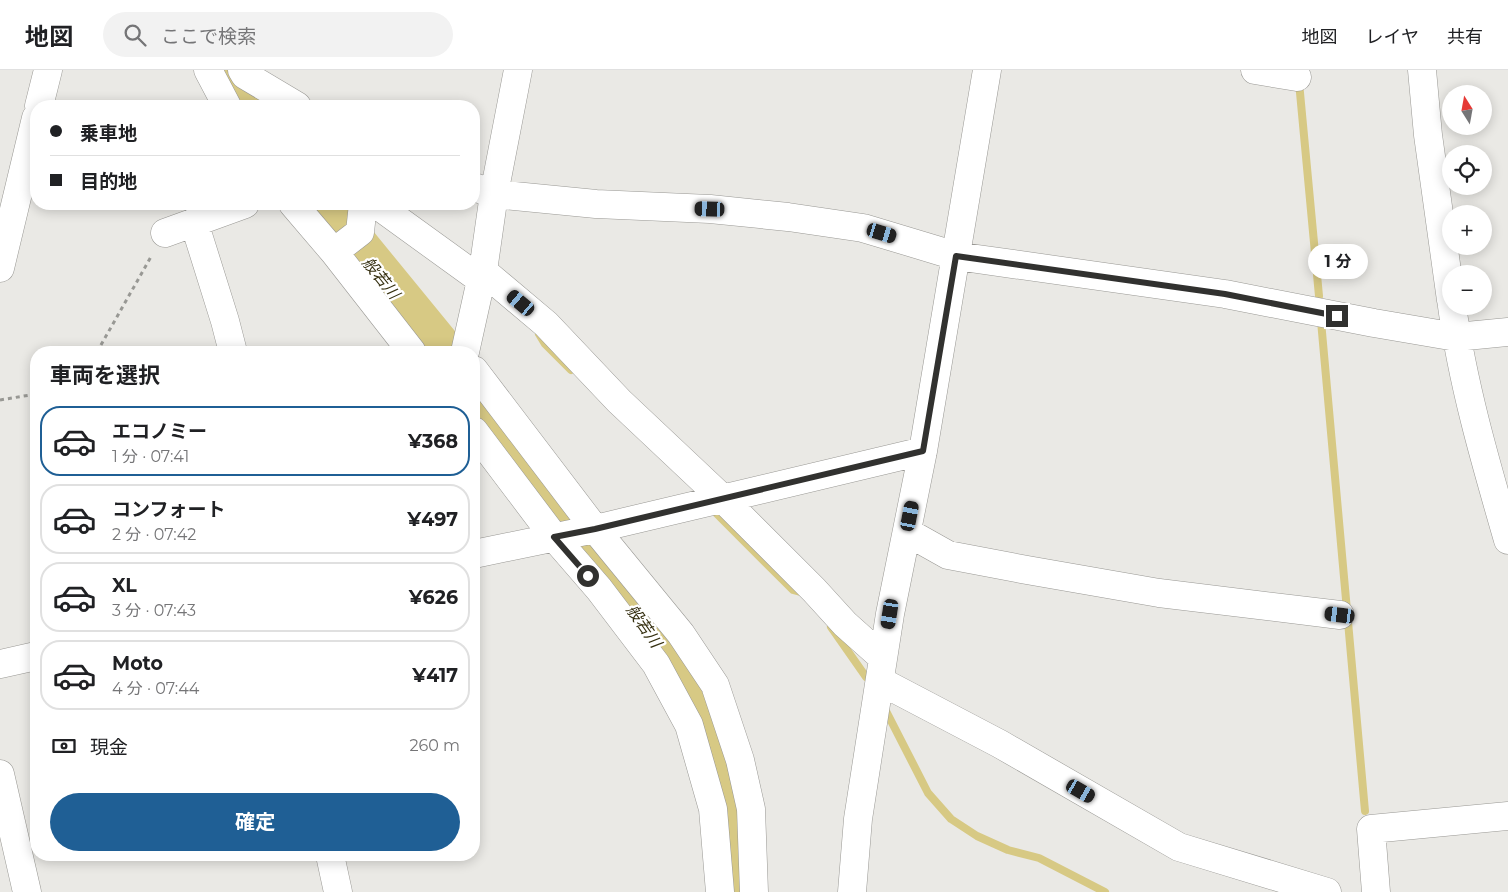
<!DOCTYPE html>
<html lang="ja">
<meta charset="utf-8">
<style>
:root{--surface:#fff;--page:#f2f2f2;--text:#202124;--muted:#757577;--line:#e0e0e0;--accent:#1f5f95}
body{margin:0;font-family:Montserrat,"Noto Sans JP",sans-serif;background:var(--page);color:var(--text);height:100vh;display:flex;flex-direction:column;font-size:19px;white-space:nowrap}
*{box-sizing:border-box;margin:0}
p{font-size:16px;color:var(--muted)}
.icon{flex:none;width:28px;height:28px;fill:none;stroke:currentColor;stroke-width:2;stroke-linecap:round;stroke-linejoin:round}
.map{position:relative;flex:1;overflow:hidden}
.details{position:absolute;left:30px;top:276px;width:450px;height:515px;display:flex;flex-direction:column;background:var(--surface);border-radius:20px;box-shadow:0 2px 12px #0003}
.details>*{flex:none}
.banner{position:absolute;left:30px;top:30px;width:450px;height:110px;border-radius:20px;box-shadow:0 2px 12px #0003;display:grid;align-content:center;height:110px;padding:0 20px;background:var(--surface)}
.needle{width:32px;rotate:349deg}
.buttons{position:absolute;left:1442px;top:15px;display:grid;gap:10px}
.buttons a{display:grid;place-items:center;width:50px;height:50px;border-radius:50%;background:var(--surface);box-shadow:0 2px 12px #0003;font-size:25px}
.end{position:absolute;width:22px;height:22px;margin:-11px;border:6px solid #31312f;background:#fff;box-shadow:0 0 0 2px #fff}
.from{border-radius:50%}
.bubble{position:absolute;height:35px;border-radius:18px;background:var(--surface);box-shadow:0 2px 12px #0003;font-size:16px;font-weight:700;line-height:35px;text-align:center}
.car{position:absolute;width:15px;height:30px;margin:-15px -8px;border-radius:6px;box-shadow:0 0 4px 1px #0007;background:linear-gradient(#222 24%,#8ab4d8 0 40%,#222 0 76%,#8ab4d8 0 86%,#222 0)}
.banner b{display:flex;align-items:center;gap:18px;height:48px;font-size:19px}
.banner b+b{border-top:1px solid var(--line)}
.banner i{width:12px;height:12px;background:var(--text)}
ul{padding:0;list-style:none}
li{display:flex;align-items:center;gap:15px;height:70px;margin:0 10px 8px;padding:0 10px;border:2px solid var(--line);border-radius:20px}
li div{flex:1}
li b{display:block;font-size:19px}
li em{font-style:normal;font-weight:700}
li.selected{border-color:var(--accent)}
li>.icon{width:45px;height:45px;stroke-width:1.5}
h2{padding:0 20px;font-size:22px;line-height:60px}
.pay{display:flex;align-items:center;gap:12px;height:55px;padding:0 20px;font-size:19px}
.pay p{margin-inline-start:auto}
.button{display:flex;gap:10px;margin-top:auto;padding:10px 20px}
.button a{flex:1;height:58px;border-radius:30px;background:var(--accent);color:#fff;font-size:20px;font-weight:700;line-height:58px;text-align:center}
header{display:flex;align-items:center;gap:30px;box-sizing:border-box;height:70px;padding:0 25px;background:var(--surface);border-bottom:1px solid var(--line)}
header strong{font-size:24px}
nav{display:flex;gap:28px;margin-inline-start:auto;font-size:18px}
.search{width:350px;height:45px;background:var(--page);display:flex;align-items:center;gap:12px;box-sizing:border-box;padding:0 18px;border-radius:28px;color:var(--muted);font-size:19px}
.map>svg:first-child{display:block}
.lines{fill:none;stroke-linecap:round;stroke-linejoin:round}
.stream{stroke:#d7c984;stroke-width:8}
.river{stroke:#d7c984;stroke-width:48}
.minor-casing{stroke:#999894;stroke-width:29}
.path{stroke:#989894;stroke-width:3;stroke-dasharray:4 4;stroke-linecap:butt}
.minor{stroke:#fff;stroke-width:28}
.route{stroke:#31312f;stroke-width:6}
.labels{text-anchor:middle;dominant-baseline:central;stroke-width:4.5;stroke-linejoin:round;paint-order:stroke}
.water-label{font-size:16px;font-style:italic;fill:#363011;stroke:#fff}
</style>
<header>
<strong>地図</strong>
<div class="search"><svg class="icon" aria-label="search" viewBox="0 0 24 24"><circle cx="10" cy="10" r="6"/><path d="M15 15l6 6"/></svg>ここで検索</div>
<nav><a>地図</a><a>レイヤ</a><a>共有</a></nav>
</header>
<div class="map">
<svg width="1508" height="822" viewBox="0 0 1508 822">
<rect width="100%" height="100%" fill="#eae9e5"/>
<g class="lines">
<path class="stream" d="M1299 12 1319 226
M1321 251 1365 741
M539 264 545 274 571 300
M716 443 793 520 804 523
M831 557 866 607
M886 641 928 723 951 749 977 766 1008 780 1039 788 1105 822"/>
<path class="river" d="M229 0 247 36
M320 134 441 282
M474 323 553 426 680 603C704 643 721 685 728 731 734 761 735 792 738 822"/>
<defs>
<path id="minor" d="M208 0 227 36
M242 0 245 5 297 36
M1255 0 1297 7
M1422 0 1428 65 1451 230
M39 36 48 0
M474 117 494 124 596 134 710 139 788 147 863 158 956 186 1225 224 1374 253 1456 267 1508 262
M293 134 334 182 412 282
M376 134 481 210
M194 152 225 251 233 282
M165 163 245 134
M334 182 360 162 363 134
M0 198 36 48
M483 201 546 254 619 331 722 428 814 520 845 554 883 588
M1452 236C1463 316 1486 394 1508 470
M465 282 483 201 494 124 518 0
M474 300 595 459 681 564 715 615 740 690 751 739 754 822
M474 361 554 467 599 519 656 594 689 655 713 739 720 822
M907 462 948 485 1027 500 1159 523 1340 545
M474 484 595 459 923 381
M0 594 36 586
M880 611 1000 674 1179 777 1327 822
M0 704 27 822
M330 785 338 822
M852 822 858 749 890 544 923 381 987 0
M1376 822 1371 759 1508 746"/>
</defs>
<use href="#minor" class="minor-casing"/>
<path class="path" d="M97 282 152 185
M0 330 36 324"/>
<use href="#minor" class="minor"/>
</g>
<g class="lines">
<path class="route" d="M588 506 554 467 595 459 923 381 956 186 1225 224 1337 246"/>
</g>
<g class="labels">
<g class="water-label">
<text transform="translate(381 208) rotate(51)">般若川</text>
<text transform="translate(644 556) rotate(55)">般若川</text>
</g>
</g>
</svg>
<div class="buttons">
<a><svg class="needle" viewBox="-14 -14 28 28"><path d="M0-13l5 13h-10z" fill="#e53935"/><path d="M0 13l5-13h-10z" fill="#757577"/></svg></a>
<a><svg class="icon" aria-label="locate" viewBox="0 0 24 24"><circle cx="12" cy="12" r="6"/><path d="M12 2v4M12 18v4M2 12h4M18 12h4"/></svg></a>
<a>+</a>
<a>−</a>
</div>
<i class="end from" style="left:588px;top:506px"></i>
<i class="end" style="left:1337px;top:246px"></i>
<div class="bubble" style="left:1308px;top:174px;width:60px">1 分</div>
<i class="car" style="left:710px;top:139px;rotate:272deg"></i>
<i class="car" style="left:882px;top:163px;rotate:107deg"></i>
<i class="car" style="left:521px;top:233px;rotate:310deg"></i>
<i class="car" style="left:910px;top:446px;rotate:11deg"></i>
<i class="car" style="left:890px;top:544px;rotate:189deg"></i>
<i class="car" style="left:1340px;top:545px;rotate:277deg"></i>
<i class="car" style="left:1081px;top:721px;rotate:120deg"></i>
<div class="banner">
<b><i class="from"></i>乗車地</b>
<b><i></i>目的地</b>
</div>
<section class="details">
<h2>車両を選択</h2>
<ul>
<li class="selected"><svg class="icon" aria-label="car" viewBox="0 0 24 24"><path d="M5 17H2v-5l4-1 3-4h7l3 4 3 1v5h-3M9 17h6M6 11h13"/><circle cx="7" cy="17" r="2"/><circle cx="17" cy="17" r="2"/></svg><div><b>エコノミー</b><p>1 分 · 07:41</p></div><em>¥368</em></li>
<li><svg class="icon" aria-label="car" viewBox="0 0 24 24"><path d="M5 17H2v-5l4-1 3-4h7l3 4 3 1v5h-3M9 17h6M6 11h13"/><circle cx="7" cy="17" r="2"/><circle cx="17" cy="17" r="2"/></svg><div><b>コンフォート</b><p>2 分 · 07:42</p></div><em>¥497</em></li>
<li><svg class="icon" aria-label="car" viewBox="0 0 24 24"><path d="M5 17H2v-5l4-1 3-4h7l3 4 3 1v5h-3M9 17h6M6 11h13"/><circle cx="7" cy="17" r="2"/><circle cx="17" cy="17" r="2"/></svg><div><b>XL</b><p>3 分 · 07:43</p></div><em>¥626</em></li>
<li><svg class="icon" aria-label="car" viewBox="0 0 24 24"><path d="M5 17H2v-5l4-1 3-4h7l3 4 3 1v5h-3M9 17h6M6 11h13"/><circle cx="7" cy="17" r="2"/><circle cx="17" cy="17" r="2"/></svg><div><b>Moto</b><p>4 分 · 07:44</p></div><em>¥417</em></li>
</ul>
<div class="pay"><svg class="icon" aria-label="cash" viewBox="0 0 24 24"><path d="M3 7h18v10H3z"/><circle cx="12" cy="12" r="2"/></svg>現金<p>260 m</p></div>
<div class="button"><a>確定</a></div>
</section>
</div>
